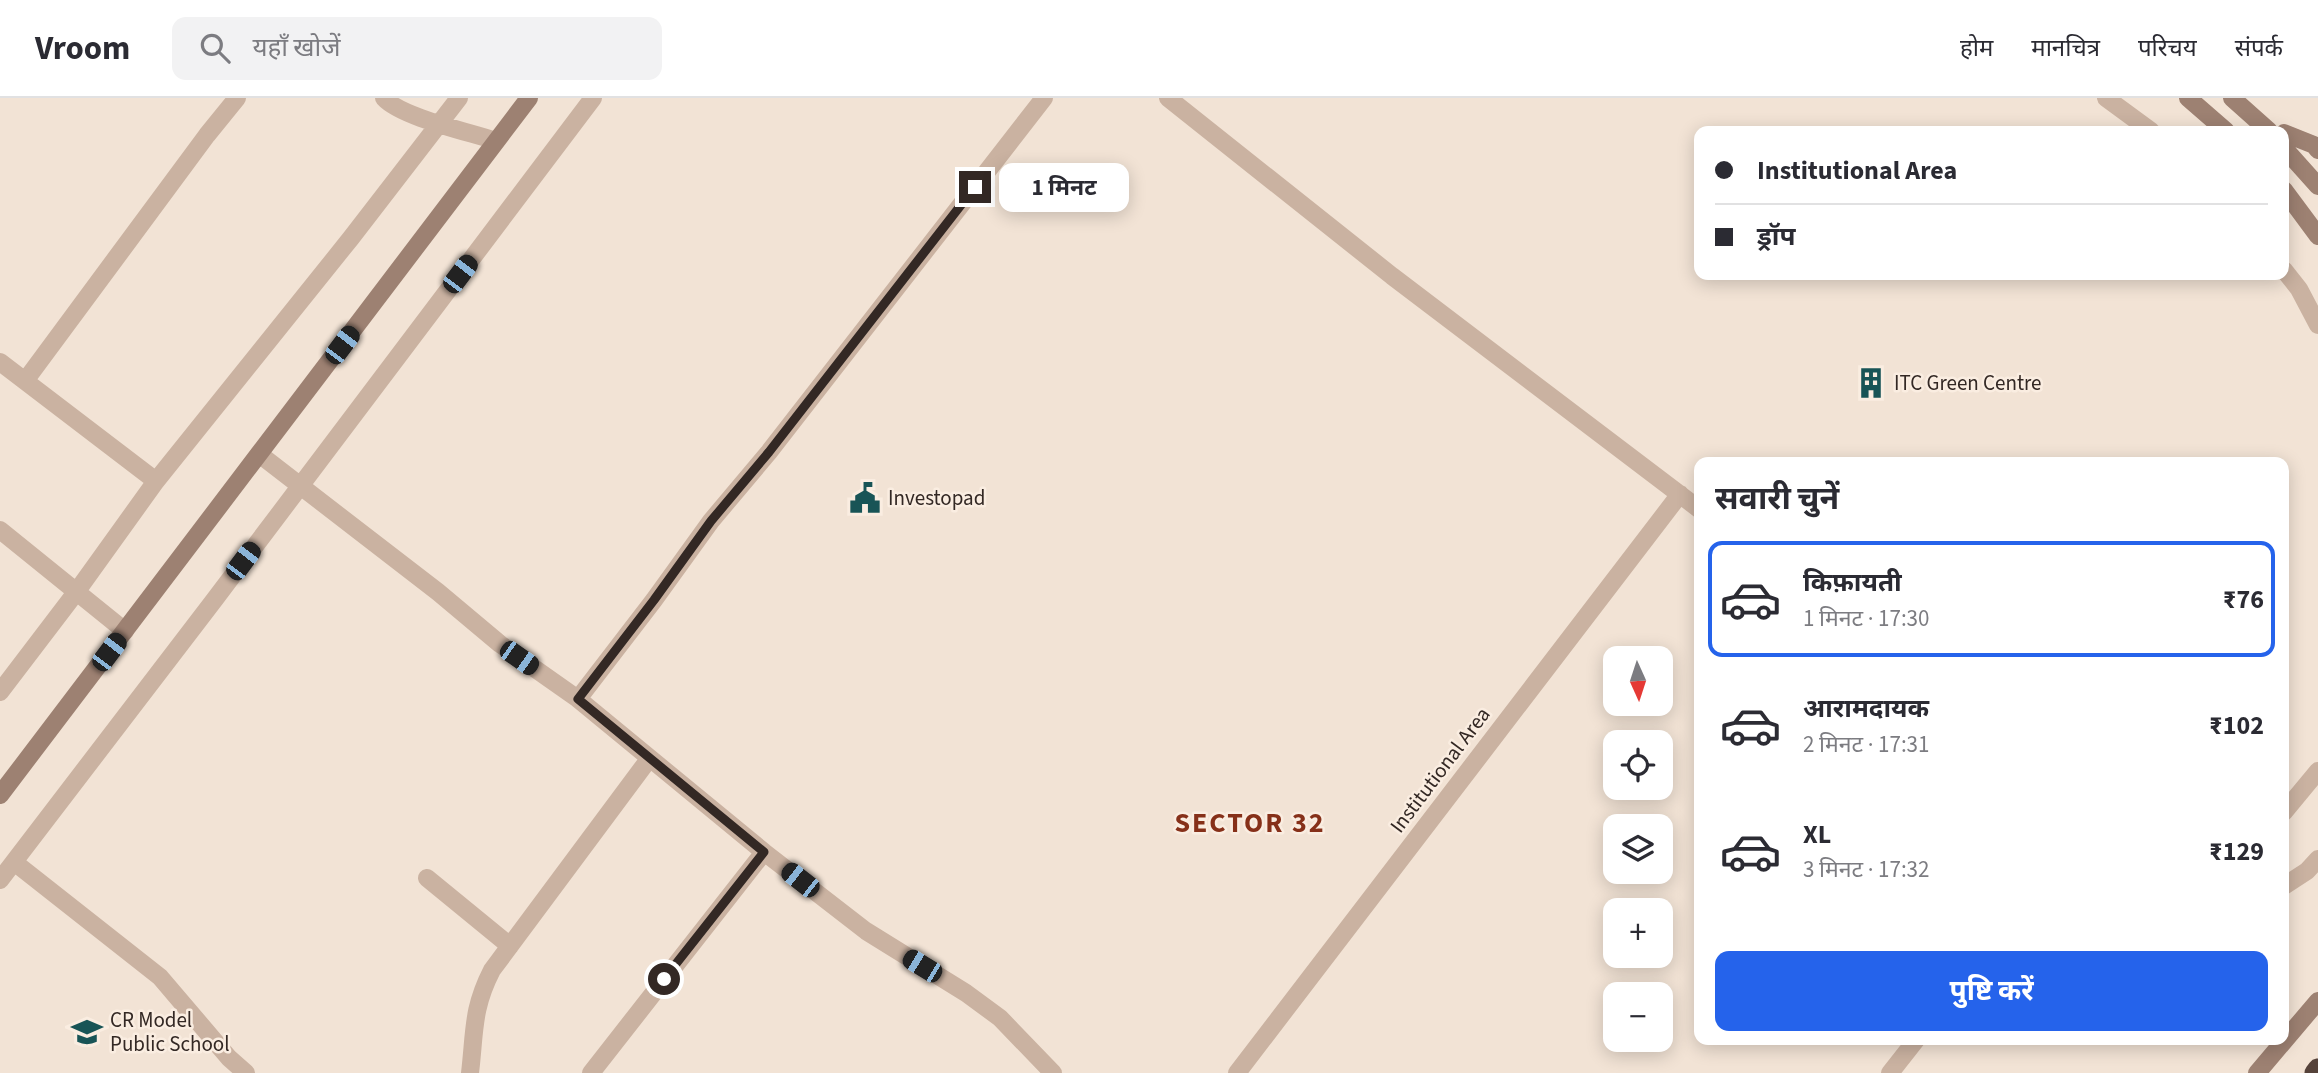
<!DOCTYPE html>
<html lang="hi">
<meta charset="utf-8">
<style>
:root{--surface:#fff;--page:#f2f2f3;--text:#2b2b33;--muted:#7c7c81;--line:#e1e1e2;--accent:#2563eb}
body{margin:0;font-family:"Source Sans 3","Noto Sans Devanagari",sans-serif;background:var(--page);color:var(--text);height:100vh;display:flex;flex-direction:column;font-size:26px;white-space:nowrap}
*{box-sizing:border-box;margin:0}
p{font-size:23px;color:var(--muted)}
.icon{flex:none;width:38px;height:38px;fill:none;stroke:currentColor;stroke-width:2;stroke-linecap:round;stroke-linejoin:round}
.map{position:relative;flex:1;overflow:hidden}
.side{position:absolute;left:1694px;top:359px;width:595px;height:588px;display:flex;flex-direction:column;background:var(--surface);border-radius:14px;box-shadow:0 4px 18px #0003}
.side>*{flex:none}
.top-card{position:absolute;left:1694px;top:28px;width:595px;height:154px;border-radius:14px;box-shadow:0 4px 18px #0003;display:grid;align-content:center;height:154px;padding:0 21px;background:var(--surface)}
.needle{width:46px;rotate:177deg}
.buttons{position:absolute;left:1603px;top:548px;display:grid;gap:14px}
.buttons a{display:grid;place-items:center;width:70px;height:70px;border-radius:14px;background:var(--surface);box-shadow:0 4px 18px #0003;font-size:35px}
.end{position:absolute;width:32px;height:32px;margin:-16px;border:9px solid #332824;background:#fff;box-shadow:0 0 0 4px #fff}
.from{border-radius:50%}
.bubble{position:absolute;height:49px;border-radius:14px;background:var(--surface);box-shadow:0 4px 18px #0003;font-size:23px;font-weight:700;line-height:49px;text-align:center}
.car{position:absolute;width:21px;height:42px;margin:-21px -10px;border-radius:9px;box-shadow:0 0 5px 2px #0007;background:linear-gradient(#222 24%,#8ab4d8 0 40%,#222 0 76%,#8ab4d8 0 86%,#222 0)}
.top-card b{display:flex;align-items:center;gap:24px;height:66px;font-size:26px}
.top-card b+b{border-top:2px solid var(--line)}
.top-card i{width:18px;height:18px;background:var(--text)}
ul{padding:0;list-style:none}
li{display:flex;align-items:center;gap:21px;height:116px;margin:0 14px 10px;padding:0 7px;border:4px solid transparent;border-radius:14px}
li div{flex:1}
li b{display:block;font-size:26px}
li em{font-style:normal;font-weight:700}
li.current{border-color:var(--accent)}
li>.icon{width:63px;height:63px;stroke-width:1.5}
h2{padding:0 21px;font-size:32px;line-height:84px}
.button{display:flex;gap:14px;margin-top:auto;padding:14px 21px}
.button a{flex:1;height:80px;border-radius:14px;background:var(--accent);color:#fff;font-size:28px;font-weight:700;line-height:80px;text-align:center}
header{display:flex;align-items:center;gap:42px;box-sizing:border-box;height:98px;padding:0 35px;background:var(--surface);border-bottom:2px solid var(--line)}
header strong{font-size:33px}
nav{display:flex;gap:38px;margin-inline-start:auto;font-size:24px}
.search{width:490px;height:63px;background:var(--page);display:flex;align-items:center;gap:18px;box-sizing:border-box;padding:0 24px;border-radius:14px;color:var(--muted);font-size:26px}
.map>svg:first-child{display:block}
.lines{fill:none;stroke-linecap:round;stroke-linejoin:round}
.street{stroke:#cab2a1;stroke-width:18}
.secondary{stroke:#9d8172;stroke-width:18}
.highway{stroke:#55423a;stroke-width:21}
.route{stroke:#332824;stroke-width:9}
.labels{text-anchor:middle;dominant-baseline:central;stroke-width:5;stroke-linejoin:round;paint-order:stroke}
.poi-label{font-size:21px;fill:#332824;stroke:#faede1;text-anchor:start}
.street-label{font-size:21px;fill:#332824;stroke:#faede1}
.district-label{font-size:28px;font-weight:bold;letter-spacing:2px;fill:#863019;stroke:#faede1}
</style>
<header>
<strong>Vroom</strong>
<div class="search"><svg class="icon" aria-label="search" viewBox="0 0 24 24"><circle cx="10" cy="10" r="6"/><path d="M15 15l6 6"/></svg>यहाँ खोजें</div>
<nav><a>होम</a><a>मानचित्र</a><a>परिचय</a><a>संपर्क</a></nav>
</header>
<div class="map">
<svg width="2318" height="975" viewBox="0 0 2318 975">
<rect width="100%" height="100%" fill="#f2e3d5"/>
<g class="lines">
<path class="street" d="M384 0C401 19 469 34 496 43
M1168 0 1392 178 1699 411
M2106 0 2151 33
M2284 172 2299 191 2318 227
M0 264 156 383
M25 283 207 37 237 0
M259 356 438 494 500 546 578 601 764 754 866 833 966 895 1000 920 1053 975
M0 432 125 533
M0 594 77 493 156 383 351 140 459 0
M578 601 654 502 711 423 769 354 1044 0
M2284 714 2318 673
M14 764 160 879 229 960 246 975
M427 780 510 848
M0 782 215 501 593 0
M2284 788 2307 773 2318 761
M470 975C475 933 472 911 492 872L649 661
M591 975 764 754
M1237 975 1680 396
M1890 975 1916 942"/>
<path class="secondary" d="M2188 0 2226 33
M2232 0 2269 33
M2284 35 2314 47 2318 52
M2284 50 2318 88
M2284 92 2318 138
M0 697 529 0
M2257 975 2318 903"/>
<path class="highway" d="M2315 975 2318 971"/>
</g>
<g class="lines">
<path class="route" d="M664 881 764 754 578 601 654 502 711 423 769 354 975 89"/>
</g>
<defs>
<symbol id="building-bare" viewBox="-9 -9 18 18"><path d="M-4-6H4V6H1V3H-1V6H-4ZM-2.5-4.3h1.7v1.8h-1.7ZM.8-4.3h1.7v1.8H.8ZM-2.5-1h1.7V.8h-1.7ZM.8-1h1.7V.8H.8Z" fill="#185456" stroke="#faede1" stroke-width="2.5" paint-order="stroke"/></symbol>
<symbol id="civic-bare" viewBox="-9 -9 18 18"><path d="M-.6-6.5H3V-4.5H.6V-3L4-1V1h2V6H-6V1h2V-1L-.6-3ZM-1.2 2.5V6h2.4V2.5Z" fill="#185456" stroke="#faede1" stroke-width="2.5" paint-order="stroke"/></symbol>
<symbol id="school-bare" viewBox="-9 -9 18 18"><path d="M0-5L7-2L0 1L-7-2ZM-4 1L0 2.5L4 1V4Q0 6-4 4Z" fill="#185456" stroke="#faede1" stroke-width="2.5" paint-order="stroke"/></symbol>
</defs>
<g fill-rule="evenodd">
<use href="#building-bare" x="1849" y="263" width="44" height="44"/>
<use href="#civic-bare" x="843" y="378" width="44" height="44"/>
<use href="#school-bare" x="65" y="912" width="44" height="44"/>
</g>
<g class="labels">
<g class="poi-label">
<text x="1894" y="285">ITC Green Centre</text>
<text x="888" y="400">Investopad</text>
<text x="110" y="922">CR Model<tspan x="110" dy="24">Public School</tspan></text>
</g>
<g class="street-label">
<text transform="translate(1440 672) rotate(-53)">Institutional Area</text>
</g>
<g class="district-label">
<text x="1250" y="725">SECTOR 32</text>
</g>
</g>
</svg>
<div class="buttons">
<a><svg class="needle" viewBox="-14 -14 28 28"><path d="M0-13l5 13h-10z" fill="#e53935"/><path d="M0 13l5-13h-10z" fill="#7c7c81"/></svg></a>
<a><svg class="icon" aria-label="locate" viewBox="0 0 24 24"><circle cx="12" cy="12" r="6"/><path d="M12 2v4M12 18v4M2 12h4M18 12h4"/></svg></a>
<a><svg class="icon" aria-label="layers" viewBox="0 0 24 24"><path d="M12 4l9 5-9 5-9-5zM3 14l9 5 9-5"/></svg></a>
<a>+</a>
<a>−</a>
</div>
<i class="end from" style="left:664px;top:881px"></i>
<i class="end" style="left:975px;top:89px"></i>
<div class="bubble" style="left:999px;top:65px;width:130px">1 मिनट</div>
<i class="car" style="left:460px;top:176px;rotate:37deg"></i>
<i class="car" style="left:342px;top:247px;rotate:37deg"></i>
<i class="car" style="left:243px;top:463px;rotate:37deg"></i>
<i class="car" style="left:109px;top:554px;rotate:37deg"></i>
<i class="car" style="left:519px;top:560px;rotate:125deg"></i>
<i class="car" style="left:800px;top:782px;rotate:308deg"></i>
<i class="car" style="left:922px;top:868px;rotate:301deg"></i>
<div class="top-card">
<b><i class="from"></i>Institutional Area</b>
<b><i></i>ड्रॉप</b>
</div>
<section class="side">
<h2>सवारी चुनें</h2>
<ul>
<li class="current"><svg class="icon" aria-label="car" viewBox="0 0 24 24"><path d="M5 17H2v-5l4-1 3-4h7l3 4 3 1v5h-3M9 17h6M6 11h13"/><circle cx="7" cy="17" r="2"/><circle cx="17" cy="17" r="2"/></svg><div><b>किफ़ायती</b><p>1 मिनट · 17:30</p></div><em>₹76</em></li>
<li><svg class="icon" aria-label="car" viewBox="0 0 24 24"><path d="M5 17H2v-5l4-1 3-4h7l3 4 3 1v5h-3M9 17h6M6 11h13"/><circle cx="7" cy="17" r="2"/><circle cx="17" cy="17" r="2"/></svg><div><b>आरामदायक</b><p>2 मिनट · 17:31</p></div><em>₹102</em></li>
<li><svg class="icon" aria-label="car" viewBox="0 0 24 24"><path d="M5 17H2v-5l4-1 3-4h7l3 4 3 1v5h-3M9 17h6M6 11h13"/><circle cx="7" cy="17" r="2"/><circle cx="17" cy="17" r="2"/></svg><div><b>XL</b><p>3 मिनट · 17:32</p></div><em>₹129</em></li>
</ul>
<div class="button"><a>पुष्टि करें</a></div>
</section>
</div>
